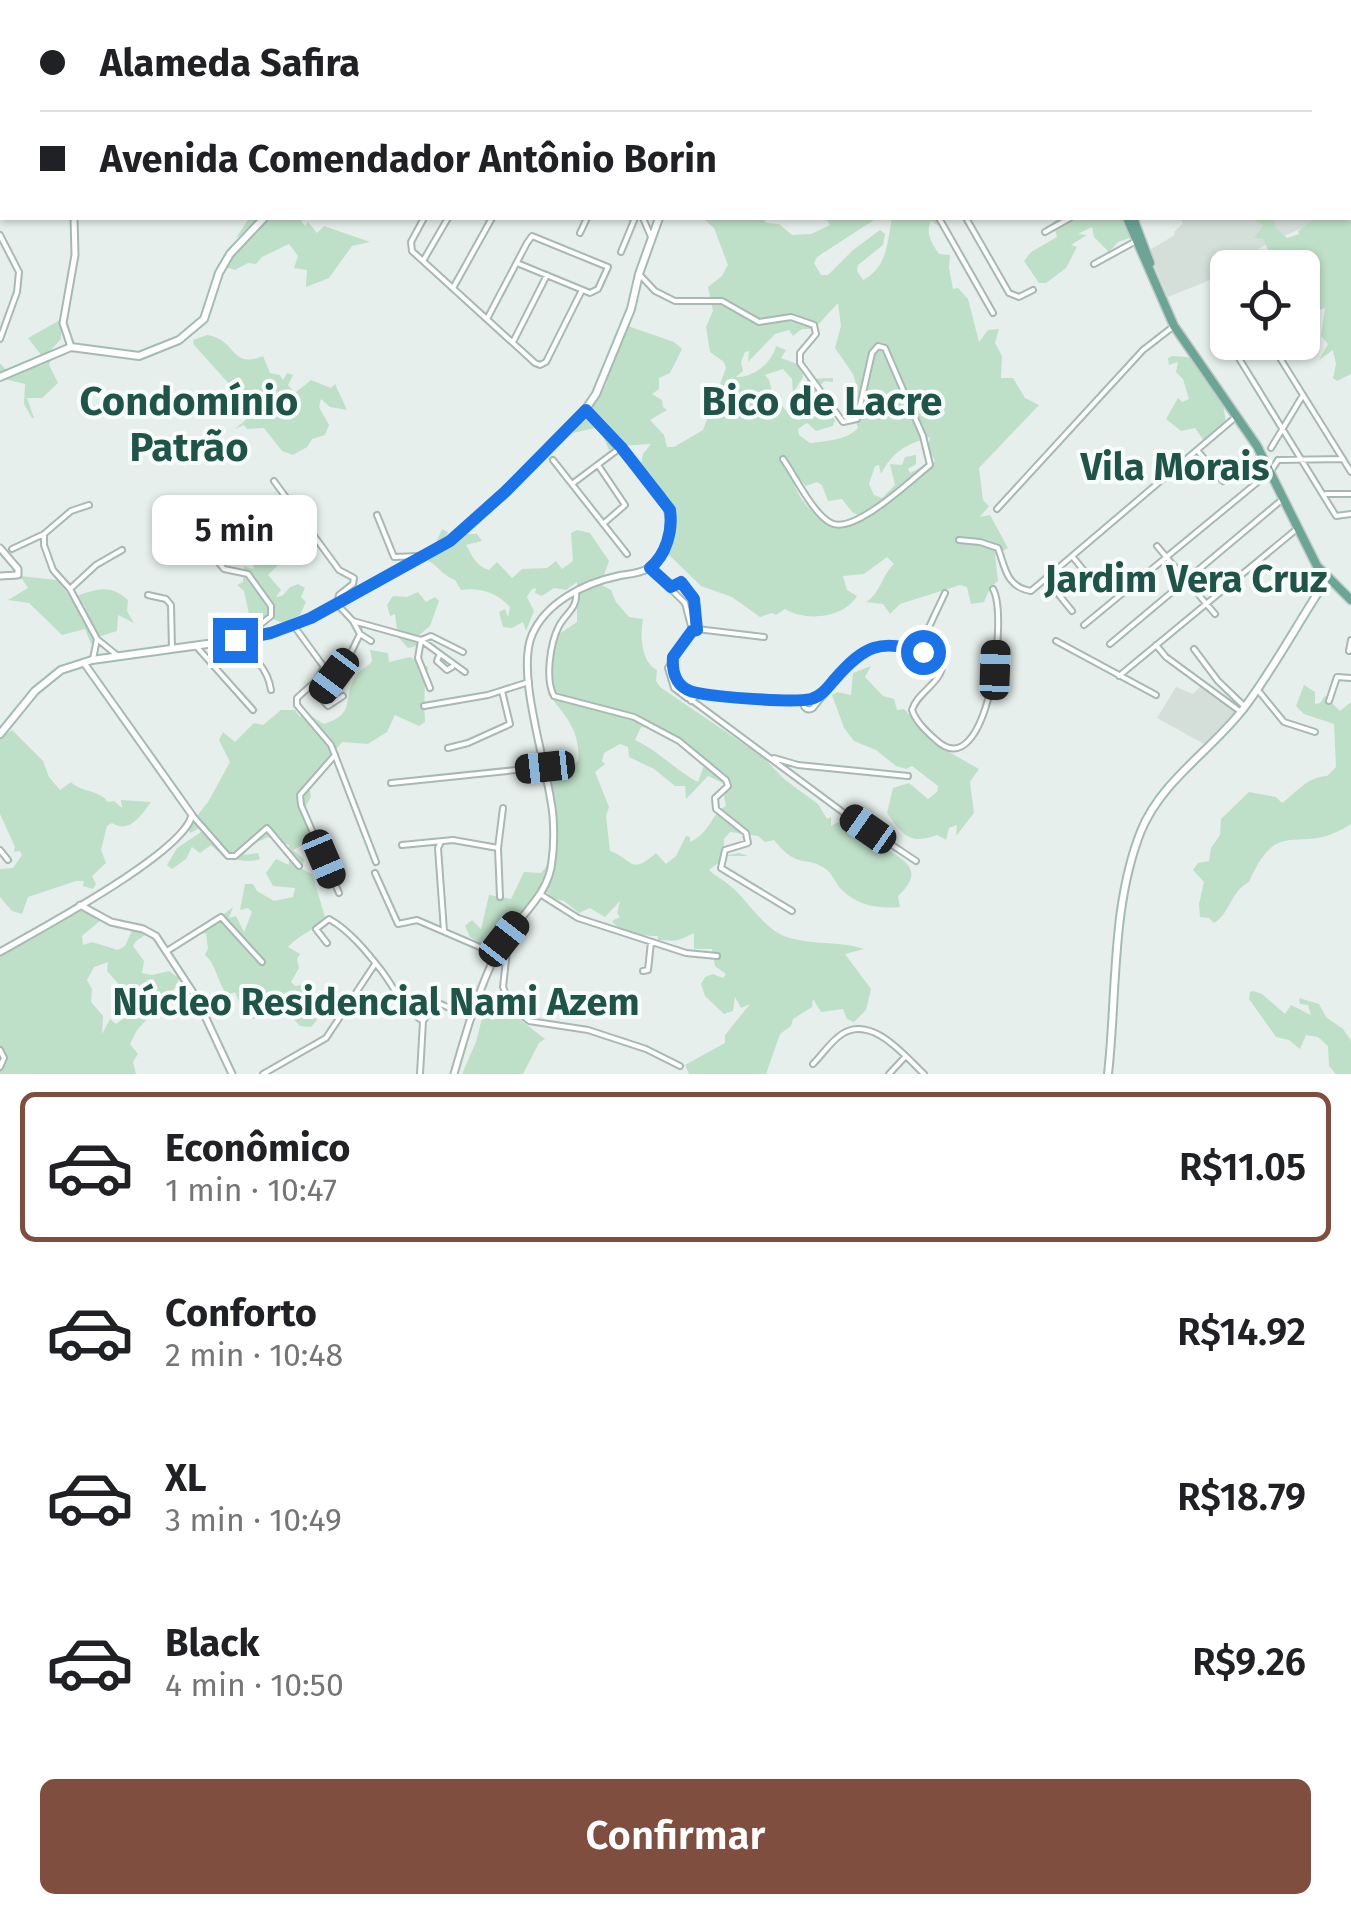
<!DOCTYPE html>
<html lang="pt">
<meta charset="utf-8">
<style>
:root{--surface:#fff;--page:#f6f6f6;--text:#202124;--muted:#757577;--line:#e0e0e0;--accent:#7f4e3f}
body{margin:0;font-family:"Fira Sans",sans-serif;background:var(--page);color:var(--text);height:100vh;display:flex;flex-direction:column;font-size:38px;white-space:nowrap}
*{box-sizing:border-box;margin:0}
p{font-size:32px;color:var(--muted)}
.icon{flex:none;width:55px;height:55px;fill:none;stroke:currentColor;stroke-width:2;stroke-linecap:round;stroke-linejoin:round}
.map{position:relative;height:1074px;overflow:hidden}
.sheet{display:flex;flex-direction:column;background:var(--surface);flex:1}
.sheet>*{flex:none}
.guide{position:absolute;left:0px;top:0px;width:1352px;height:220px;box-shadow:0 2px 8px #0004;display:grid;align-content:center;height:220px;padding:0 40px;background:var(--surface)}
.tools{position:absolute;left:1210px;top:250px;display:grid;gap:20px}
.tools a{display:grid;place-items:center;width:110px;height:110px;border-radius:15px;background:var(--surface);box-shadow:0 2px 8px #0004;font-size:50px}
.end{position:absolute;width:45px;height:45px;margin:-22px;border:12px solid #1a73e8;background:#fff;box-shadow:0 0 0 5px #fff}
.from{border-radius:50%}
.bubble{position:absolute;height:70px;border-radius:15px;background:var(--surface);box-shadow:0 2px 8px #0004;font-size:32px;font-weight:600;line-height:70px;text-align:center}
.car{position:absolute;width:30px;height:60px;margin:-30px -15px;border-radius:12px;box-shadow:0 0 8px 2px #0007;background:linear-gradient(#222 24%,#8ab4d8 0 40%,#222 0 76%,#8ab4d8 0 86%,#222 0)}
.guide b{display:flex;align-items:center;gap:35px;height:95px;font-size:38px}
.guide b+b{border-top:2px solid var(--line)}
.guide i{width:25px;height:25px;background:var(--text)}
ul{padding:18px 0 0;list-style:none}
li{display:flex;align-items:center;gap:30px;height:150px;margin:0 20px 15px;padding:0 20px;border:5px solid transparent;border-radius:15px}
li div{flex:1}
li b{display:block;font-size:38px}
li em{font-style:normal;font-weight:600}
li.active{border-color:var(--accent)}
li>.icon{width:90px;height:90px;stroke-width:1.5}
.action{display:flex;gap:20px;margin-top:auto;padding:20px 40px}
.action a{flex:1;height:115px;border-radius:15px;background:var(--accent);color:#fff;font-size:40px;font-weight:600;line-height:115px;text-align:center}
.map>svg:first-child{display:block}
.built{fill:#d4dfda}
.green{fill:#bfe0c8;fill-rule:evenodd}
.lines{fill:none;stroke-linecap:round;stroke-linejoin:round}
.minor-casing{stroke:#a8b8b2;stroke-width:8}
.tertiary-casing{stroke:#a8b8b2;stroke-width:9}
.secondary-casing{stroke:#a4bbb3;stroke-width:10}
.primary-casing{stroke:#c2cac8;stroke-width:11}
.minor{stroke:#fff;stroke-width:4}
.tertiary{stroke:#fff;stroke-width:5}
.secondary{stroke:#fff;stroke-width:6}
.primary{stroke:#6aa596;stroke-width:8}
.route{stroke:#1a73e8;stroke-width:12}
.labels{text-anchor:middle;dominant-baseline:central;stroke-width:8;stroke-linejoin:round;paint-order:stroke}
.neighbourhood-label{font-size:38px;font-weight:bold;fill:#1f5548;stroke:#f7fbf9}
.quarter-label{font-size:40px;font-weight:bold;fill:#1f5548;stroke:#f7fbf9}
</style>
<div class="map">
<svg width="1351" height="1074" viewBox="0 0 1351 1074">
<rect width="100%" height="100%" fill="#e6efeb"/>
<path class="built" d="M1180 218H1322L1323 219 1270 242 1210 280 1168 297 1148 251 1175 235 1174 232 1183 223Z
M1202 685 1237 710 1204 744 1157 718 1176 687 1193 694Z"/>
<path class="green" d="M1351 139V374L1337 381 1333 378 1336 364 1333 350 1319 360 1328 344 1321 336 1325 308 1316 311 1308 306 1303 308 1302 268 1260 267 1269 252 1263 239 1254 238 1263 225 1251 218H1273L1276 228 1287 238 1299 234 1298 231 1316 218H1350Z
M249 218H299L305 226 308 222 317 233 324 226 370 242 352 246 329 278 306 287 307 270 294 268 298 256 289 244 262 257 256 264 248 263 235 270 225 267 245 233 236 238Z
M703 218H762L767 223 779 224 792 235 811 234 830 225 826 218H877L817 257 814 263 821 275H828L853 250 880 230 885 234 883 245 858 265 857 271 863 280C888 267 887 242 892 218H936L939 226 931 221C925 233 932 244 939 254L950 255 949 268 953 289 958 288 968 299 979 342 988 330 999 329 995 343 1002 356 1001 378H1013L1025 398 1039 405 979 468 983 500 989 506 980 517 990 515 1008 548 995 555 998 581 991 586 984 602 971 604 967 587 960 585 900 604 890 614 883 604 866 602C880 594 882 575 894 564L887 557 864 574 843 576 847 590 857 596C844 618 806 622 785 609L776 615 772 613 760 617 732 597 701 586 666 552C655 508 690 515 639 475L643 454 651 444 618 446 609 450 602 434 595 428 573 433 576 426 593 415 591 406 607 383 608 364 624 327 628 326 674 342 682 349 670 373 659 378V389L652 394 662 400 663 407 667 410 650 420 664 435 667 447H674L703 430 726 368 724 362 710 352 706 327 713 311 708 287 722 276 728 265 714 228ZM838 303 841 326 835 348 853 374 856 384 850 396 851 405 858 428C847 440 826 441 810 443L799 435 798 429 807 423 816 431 833 426 835 420 819 399 816 388 825 381 833 382V378L807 379V405L815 413 794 406 797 417 793 419 773 395 769 380 765 375 783 369 792 379 793 393 803 377 802 370 797 364 781 358 786 350 776 346C772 363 753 378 736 377L743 371 741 362 745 352 749 351 748 362 775 334 789 330 793 336 802 329H814ZM930 437 928 449 935 461 910 473 908 469 916 464V455L905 457 902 465 890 464 895 485 882 498 874 495 869 484 875 466 879 465 881 474C894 450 906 445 930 437ZM793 476 798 477 806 486 817 482 822 485 828 501 842 499 853 513 861 516 837 528C818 520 794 498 793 476Z
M1058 218H1127L1132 237 1118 242 1109 252 1094 237 1092 227 1078 234 1087 235 1071 245 1077 247 1066 268 1046 283H1039L1024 261 1031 252 1057 237 1055 229H1045Z
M62 319 61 339 49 352 53 354 49 365 58 383 42 398H27L34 418H32L24 404 25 384 0 378V363L6 370 25 371 37 366 42 356 28 338Z
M207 335C237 339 230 370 263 356L270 373 280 375 283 380 287 373 293 375 288 385 295 393 311 380 331 388 335 384 347 410 330 407 321 399 319 407 329 425 325 435 312 439 307 447 293 455 282 451 264 428 247 429 244 425 235 429 250 416C253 407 244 397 242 386L237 389 231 386 194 345 193 340Z
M1172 356 1187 357 1201 365 1204 377 1223 404 1226 423 1204 441 1195 428 1181 431 1166 419 1178 398 1182 402 1189 399 1183 379 1176 372 1178 362 1169 365 1168 358Z
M258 511 265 533 277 550 267 561 278 565 268 575 281 590 276 597 282 596 290 587 298 584 305 588 301 597 306 602 300 615 283 623 275 620 268 606 266 619 256 623 252 628 244 591 237 585 243 582 244 566 253 569 254 564H261L258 554 241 532 249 517Z
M442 529 448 532 445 541 462 534H477L482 541 466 545C473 557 476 566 489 570L497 562 512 578 522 569 547 568 556 561 562 569 573 561 571 533 577 530 590 533 609 561 604 575 597 580 598 583 611 590 616 602 629 617 643 619C640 635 641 662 657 670L656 681 660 687 763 757 784 779 818 804 827 819 831 817V826L838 822 864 843 873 838C893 858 932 864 898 896L900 907C879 909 857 906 841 889 836 884 833 875 827 870 807 854 798 871 774 840L765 842 758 836 730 832 724 839V856L739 853 748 856H727L709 870C716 877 726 881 734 889 753 907 766 933 794 939 817 945 842 941 864 949L845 954 871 989 866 1010 854 1022 847 1019 843 1009 821 1012 813 999 812 1007 793 1019 791 1026 780 1034 766 1074H689L685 1065 725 1043V1035L750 1004 741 1008 735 997 733 1011 724 1014 705 996 701 984 705 977 713 974 723 978 726 974 715 966 712 949H694V933C676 942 678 941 658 940V936C642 936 622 935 612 921L620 917 617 913 620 901 605 917 590 908 579 913 564 901 552 898 543 888 500 944 486 946 470 937 465 926 472 920 481 929 489 895 511 899 524 872 541 873C559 858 548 790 549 767H569L578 761C581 731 565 715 548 694L549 641 577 622V582L566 590 554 588 542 596 535 593 536 588 532 589 527 597 534 611 526 631 523 622 512 628 503 627 499 612 505 609 508 617 510 607C497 593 481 587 461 590L455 580C443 576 439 566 428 561ZM641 727C664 729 686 752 704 765L698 782C676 771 659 751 635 740ZM620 744 628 747 629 757 654 769 675 786H685L686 799 708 776 727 785 724 796 726 806C710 815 711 832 690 842V837L686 836 676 856 666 864 656 853C630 876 633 859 610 851L606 816 609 807 595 772 605 764 602 761 604 753Z
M20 576 57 580 80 609 86 607 79 603 77 596C97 589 110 584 128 600L127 611 134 623 118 615 117 631 98 637 91 644 85 629 62 635 29 603 8 600 28 588Z
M418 592 426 602 435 597 439 601 430 626 417 637V646L408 648 398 637 395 614 390 616 387 605 393 596 407 597Z
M370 650 388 653 389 662 410 657 428 667C424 684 424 704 425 722L419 726 395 715 387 732 368 744 342 742 309 783 311 797 304 809 312 840 293 850 304 859 302 869 312 874 325 917C313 932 300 934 288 947L300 954 297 959 299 968 291 982 295 986 301 985 309 997 319 999 310 1010 317 1020 311 1027 300 1026 279 1003 258 1006 256 1012 259 1017 253 1019 241 1006 235 992 222 997 226 993C217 981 216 964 205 955L208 948 206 934 200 932 233 907 229 918 236 916 244 932 252 912 248 908 240 910 245 884H253L257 891 274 901 293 897 295 888 273 886 266 873 276 859 289 865V845L269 837 252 844 244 855 258 853 260 859C245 865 221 857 211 845L200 853 192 847 186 859 172 869 167 865 177 848 204 830 202 827 190 833 188 827 208 802 230 762 219 740 223 732 235 742 254 723 263 725 281 710H295L300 717 304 712 324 724C360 713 339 695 359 672 363 668 369 666 372 661Z
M871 666 865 677 883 696 894 699 897 710 904 709 940 747 979 769 970 782 974 813 956 836 957 825 949 828 946 840 937 835C908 846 902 833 887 813L893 788 909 783 928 799 937 792 938 786 912 766 906 769 896 766 876 750 854 741 844 728 832 695 837 692 851 695 853 673Z
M1304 685 1315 692V704L1320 703 1325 696 1340 711 1351 702V824C1299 859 1279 812 1249 882 1230 892 1230 914 1214 923L1209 918 1200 917 1199 904 1204 882 1193 870 1198 863 1209 861 1211 848 1220 835 1221 819 1249 792 1276 797 1282 803C1297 792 1307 777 1327 776L1336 767 1334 724 1304 714 1296 706Z
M12 730 43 761 49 777 60 790 71 782C82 793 98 789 108 802L114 801 122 808 121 800 151 802C141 816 129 834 112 823L107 826 101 850 106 863 92 876 96 884 93 889 83 886 84 881H76L28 897 22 914 12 911 0 897V869L13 868 22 855 20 851 14 852 15 847 0 814V738Z
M78 909H85L101 920 82 936 83 945 92 942 118 950 125 946 132 930 150 932 136 941 133 946 144 961 142 973 152 975 169 971 179 978 176 987 137 1030 130 1044 138 1054 133 1062 136 1074H0V952L15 939ZM108 962 107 971 121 987 127 1016 116 1024 110 1019 102 1034 103 1016 91 1002 92 989 87 980 94 967Z
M1253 991 1262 994 1285 1014 1291 1005 1311 1015 1308 1005 1300 1004 1299 998 1319 1004 1326 1017 1343 1029 1351 1041V1074H1336L1329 1066 1328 1046 1318 1037 1306 1035 1300 1049 1289 1040 1276 1037 1249 999 1250 992Z
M496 1001 545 1039 539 1043 523 1074H462L476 1042 485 1006Z"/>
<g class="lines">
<defs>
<path id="minor" d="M178 0 190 2
M485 0 490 2
M591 0 595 2
M698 0 702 2
M190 1 213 0
M606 2 607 0
M650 2 651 0
M721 2 722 0
M1350 26H1351
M1350 124H1351
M424 218 411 242 412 251 535 363 540 365 546 362 582 290
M643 218 651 237
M939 218 993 313
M966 218 1009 293 1019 297 1033 290
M1045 232 1070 218
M580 233 587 218
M0 235 19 272 17 292 0 339
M621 252 635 218
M423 261 448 218
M1094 264 1136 241
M639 274 655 291 675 301H722L759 322 791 317 814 325 816 334 800 353V363L843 422 857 419 872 353 878 346 885 348 923 436 930 465C911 480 854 535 831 523 813 514 795 476 783 459
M453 288 492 218
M487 319 527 243 532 236 608 267 598 289 590 293 517 263
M513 342 547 275
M1270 342 1351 472
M1240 360 1336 516 1351 514
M1271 448 1303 395
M1197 450 1223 481
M553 460 627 554
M1278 460 1343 459
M598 465 625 505 603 524
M274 481 339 570 354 578 353 584 339 595 337 604 353 621 421 640 465 672
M572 484 620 448
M1326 494H1351
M997 509 1143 350 1174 326
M377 515 394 557 419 556
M44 534V545L53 570 70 589 97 639 118 656
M959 540 980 542 998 548C1005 567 1006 587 1031 591L1237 416
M204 545 224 569 248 574 271 606V616L245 637
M1157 546 1215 614
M12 549 44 534 71 511 89 505
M1072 556 1098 588
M197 557 206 542
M649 568 685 603 691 626 695 625 697 629 692 631 691 626
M1046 579 1072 611
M671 587 681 582C694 596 697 606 694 625
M70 589 96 565 122 550
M576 592C578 608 566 613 559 626 550 643 545 680 554 696L634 717 679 741 726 780 728 786 715 798 716 809 746 833 748 843 725 850 721 868 792 911
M148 595 166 599 171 605 172 649
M353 621 360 634 371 641
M1084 625 1271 471 1278 460
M294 626 324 667 317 680 297 698V705L331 745 376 862
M697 629 764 637
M235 640 238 649C256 655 268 671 271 690
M1056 641 1156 695
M1110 644 1284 498
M1156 645 1166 657 1241 712
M196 646 253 710
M937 648 929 627 945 593
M1194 649 1218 681 1243 705
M1349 651 1351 640
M941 654C950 681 918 689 912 710 916 722 927 732 936 740 987 788 1009 617 993 589
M439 656 437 661 447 670 452 667
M673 657 676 678 689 691
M93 659 97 639
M1119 676 1298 528
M430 688 418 658 421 640 431 636 463 652
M1257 689 1284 722 1315 732
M692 691 696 696 691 701 686 695Z
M696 693 792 701 806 699
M343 696 328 706 320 697 347 661 360 634
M687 698 674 688 668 668 692 631
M803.5 704a5.5 5.5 0 1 1 11 0a5.5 5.5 0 1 1-11 0Z
M693 701 844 813 916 861
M1329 701 1337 677 1351 678
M424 706 488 695 529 682
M813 708 847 666 864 652 893 644 930 654 938 650 941 654 938 658 933 654
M448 748 468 743 510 724 502 691
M335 755 300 795 301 805 339 893
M774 758 798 765 908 776
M391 783 545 767
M192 815 228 856H235L267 828 299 866
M441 842 438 848 444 931
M402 845 453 840 498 848
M0 850 8 860
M375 873 398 924 417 920 496 954
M540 894 578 918 686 953 717 956
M500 897 498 848 503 808
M504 939 507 951 503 987 511 1006 529 1021 588 1030 646 1049 680 1066
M327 943 316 929 329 919C349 930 367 952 381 970 395 988 402 1008 423 1021L436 1002 470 1017
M167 951 221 917 262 962
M643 971 648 970 651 942
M0 1050 4 1058 0 1067
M813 1064C822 1055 831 1041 842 1034 872 1015 904 1055 924 1074
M263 1074 326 1038 375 964
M420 1074 423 1021
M889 1074 905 1057"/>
<path id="tertiary" d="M75 0 76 2
M765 2 767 0
M71 347 63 323 75 255 74 218
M0 548 18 569V575L0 576
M80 905 111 922 143 929 156 936 196 997 232 1074
M0 952C38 930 184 853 192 815L84 663
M454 1074C466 1032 478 991 497 952 513 920 549 898 552 861 554 847 554 830 553 816 549 769 515 675 532 635 546 602 585 583 618 576 627 574 638 574 647 569 673 556 675 516 661 495L585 410"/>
<path id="secondary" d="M517 2 519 0
M854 2 855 0
M0 377 71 347 139 356 179 340 204 319 219 273 230 254 264 218
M0 734 35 691 61 670 92 660 243 639 294 626 450 541 534 464 585 410 596 394 631 309 639 274 659 218
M1108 1074C1117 995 1111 906 1141 831 1162 780 1211 751 1244 708 1275 667 1298 622 1327 579"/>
<path id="primary" d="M860 0 864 2
M870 0 873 2
M1127 218 1174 326 1257 446 1317 566 1351 600
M1133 218 1150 263"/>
</defs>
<use href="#minor" class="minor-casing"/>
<use href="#tertiary" class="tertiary-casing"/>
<use href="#secondary" class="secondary-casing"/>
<use href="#primary" class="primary-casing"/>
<use href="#minor" class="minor"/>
<use href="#tertiary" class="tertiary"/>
<use href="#secondary" class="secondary"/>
<use href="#primary" class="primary"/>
</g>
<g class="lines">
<path class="route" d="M235 640 271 633 311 618 450 541 505 492 586 410 621 447 670 510C673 531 666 555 650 568L671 587 681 582 694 599 697 630 692 631 673 657C672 670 675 684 688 690 702 697 794 703 811 699 822 696 828 687 835 679 864 646 880 638 923 652"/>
</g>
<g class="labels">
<g class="neighbourhood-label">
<text x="1175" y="467">Vila Morais</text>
<text x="1186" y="579">Jardim Vera Cruz</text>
<text x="376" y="1002">Núcleo Residencial Nami Azem</text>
</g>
<g class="quarter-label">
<text x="189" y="402">Condomínio<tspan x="189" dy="46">Patrão</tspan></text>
<text x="822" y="402">Bico de Lacre</text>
</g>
</g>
</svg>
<div class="tools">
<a><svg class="icon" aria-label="locate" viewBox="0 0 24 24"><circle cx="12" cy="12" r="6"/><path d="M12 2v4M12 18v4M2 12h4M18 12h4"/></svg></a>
</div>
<i class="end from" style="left:923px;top:652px"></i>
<i class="end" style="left:235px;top:640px"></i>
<div class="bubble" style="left:152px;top:495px;width:165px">5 min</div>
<i class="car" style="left:995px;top:670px;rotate:2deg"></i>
<i class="car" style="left:334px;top:676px;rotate:217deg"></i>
<i class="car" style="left:545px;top:767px;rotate:264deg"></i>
<i class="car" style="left:868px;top:829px;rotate:305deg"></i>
<i class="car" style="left:324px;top:859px;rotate:157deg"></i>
<i class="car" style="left:504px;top:939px;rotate:38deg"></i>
<div class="guide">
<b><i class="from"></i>Alameda Safira</b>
<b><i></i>Avenida Comendador Antônio Borin</b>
</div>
</div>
<section class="sheet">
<ul>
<li class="active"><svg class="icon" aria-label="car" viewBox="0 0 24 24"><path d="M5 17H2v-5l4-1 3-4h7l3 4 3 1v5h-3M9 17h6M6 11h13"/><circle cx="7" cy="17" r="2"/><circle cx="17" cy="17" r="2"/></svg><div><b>Econômico</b><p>1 min · 10:47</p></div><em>R$11.05</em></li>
<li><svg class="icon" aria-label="car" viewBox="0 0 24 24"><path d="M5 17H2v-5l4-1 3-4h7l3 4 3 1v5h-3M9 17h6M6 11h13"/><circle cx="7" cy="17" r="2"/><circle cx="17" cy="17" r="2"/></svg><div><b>Conforto</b><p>2 min · 10:48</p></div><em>R$14.92</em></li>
<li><svg class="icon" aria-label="car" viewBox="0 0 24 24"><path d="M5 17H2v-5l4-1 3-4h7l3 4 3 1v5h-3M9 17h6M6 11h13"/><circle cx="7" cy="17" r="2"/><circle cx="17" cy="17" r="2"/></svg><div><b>XL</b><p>3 min · 10:49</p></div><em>R$18.79</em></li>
<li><svg class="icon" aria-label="car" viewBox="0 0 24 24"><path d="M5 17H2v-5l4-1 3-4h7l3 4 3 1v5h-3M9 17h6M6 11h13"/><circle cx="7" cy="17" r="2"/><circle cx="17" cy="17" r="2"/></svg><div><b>Black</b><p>4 min · 10:50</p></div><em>R$9.26</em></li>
</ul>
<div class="action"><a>Confirmar</a></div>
</section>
